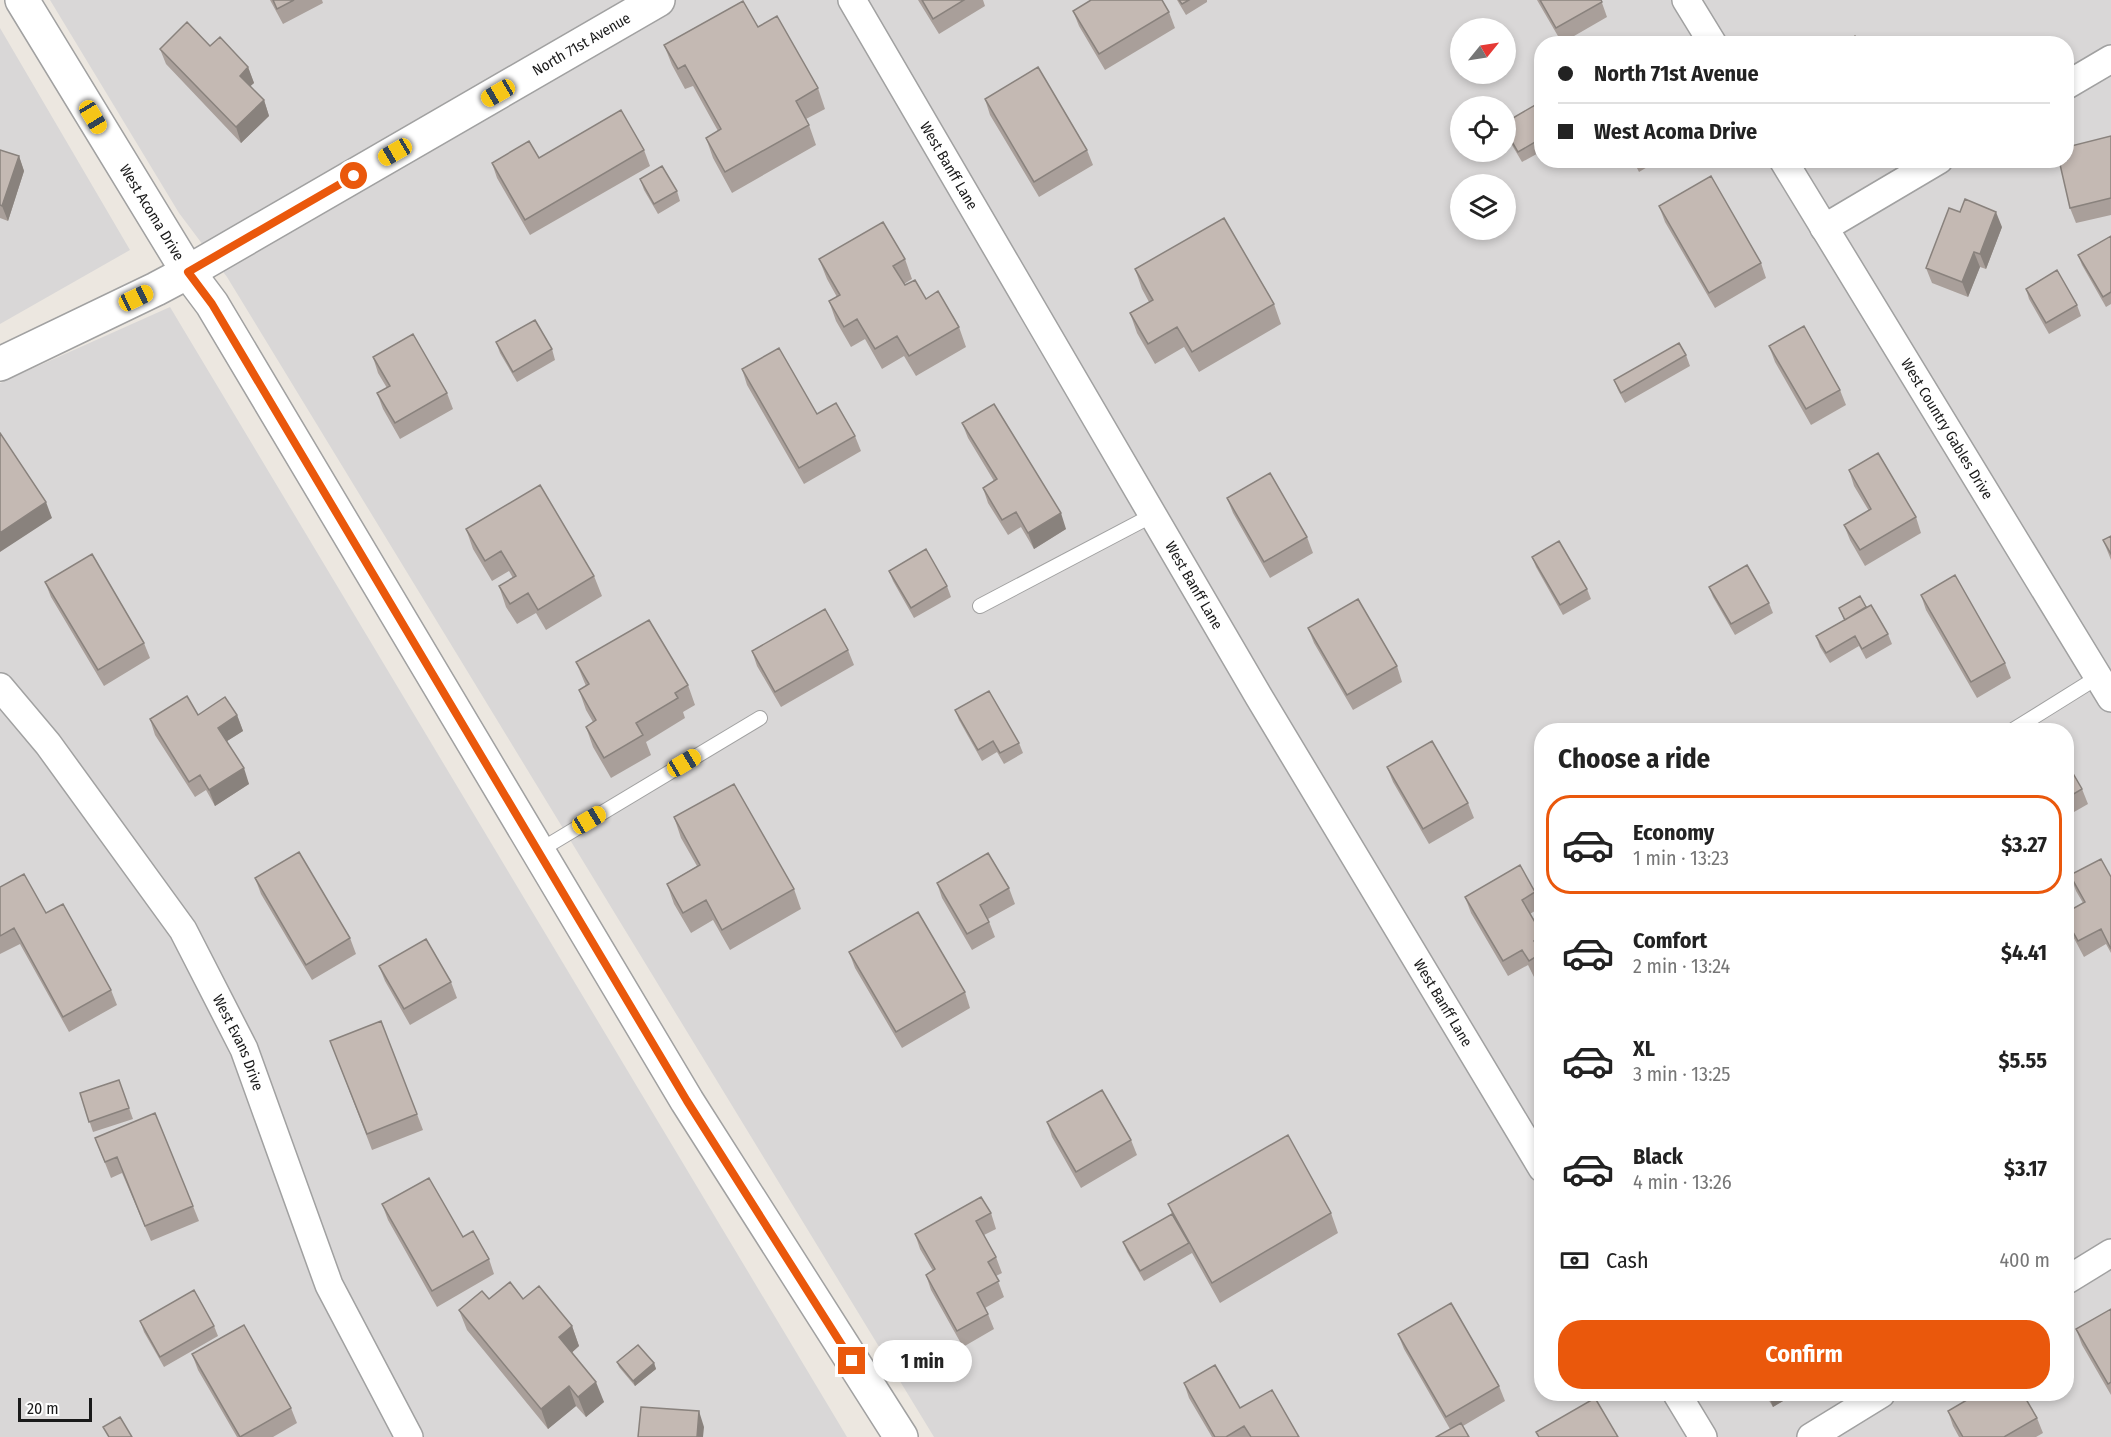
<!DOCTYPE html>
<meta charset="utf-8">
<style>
:root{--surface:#fff;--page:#f2f2f2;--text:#222;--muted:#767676;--line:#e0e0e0;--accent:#ea580c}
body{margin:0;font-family:"Fira Sans Condensed",sans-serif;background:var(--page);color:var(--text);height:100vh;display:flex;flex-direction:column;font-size:22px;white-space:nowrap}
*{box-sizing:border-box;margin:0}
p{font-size:20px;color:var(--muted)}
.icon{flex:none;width:33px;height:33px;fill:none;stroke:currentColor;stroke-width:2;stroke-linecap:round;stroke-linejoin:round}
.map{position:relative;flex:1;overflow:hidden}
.side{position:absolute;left:1534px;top:723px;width:540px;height:678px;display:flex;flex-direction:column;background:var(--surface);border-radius:24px;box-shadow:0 3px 9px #0003}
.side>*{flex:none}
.guide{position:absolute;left:1534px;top:36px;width:540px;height:132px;border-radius:24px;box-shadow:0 3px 9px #0003;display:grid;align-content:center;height:132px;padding:0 24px;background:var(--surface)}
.needle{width:39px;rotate:60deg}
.fabs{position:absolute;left:1450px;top:18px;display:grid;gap:12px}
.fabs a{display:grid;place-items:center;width:66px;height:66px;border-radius:50%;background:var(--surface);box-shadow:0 3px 9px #0003;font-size:30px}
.scale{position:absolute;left:18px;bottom:15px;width:74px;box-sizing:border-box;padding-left:6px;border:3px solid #1a1a1a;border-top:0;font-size:16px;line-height:21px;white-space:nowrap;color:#1a1a1a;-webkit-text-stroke:4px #fff;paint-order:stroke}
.end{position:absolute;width:27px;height:27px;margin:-14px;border:8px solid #ea580c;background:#fff;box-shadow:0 0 0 3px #fff}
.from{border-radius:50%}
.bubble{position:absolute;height:42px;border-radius:21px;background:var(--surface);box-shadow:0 3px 9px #0003;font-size:20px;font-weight:700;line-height:42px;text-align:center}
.car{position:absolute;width:18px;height:36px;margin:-18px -9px;border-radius:8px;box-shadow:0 0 4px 2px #0007;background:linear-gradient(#f5c518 24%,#345 0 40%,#f5c518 0 76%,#345 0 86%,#f5c518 0)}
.guide b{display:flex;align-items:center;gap:21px;height:57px;font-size:22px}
.guide b+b{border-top:2px solid var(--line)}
.guide i{width:15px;height:15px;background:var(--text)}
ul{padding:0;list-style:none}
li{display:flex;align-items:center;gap:18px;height:99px;margin:0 12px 9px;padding:0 12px;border:3px solid transparent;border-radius:24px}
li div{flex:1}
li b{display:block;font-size:22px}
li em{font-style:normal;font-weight:700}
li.on{border-color:var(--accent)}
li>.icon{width:54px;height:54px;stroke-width:1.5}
h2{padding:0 24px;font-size:27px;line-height:72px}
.pay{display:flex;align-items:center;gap:15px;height:66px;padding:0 24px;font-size:22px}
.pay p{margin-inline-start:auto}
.action{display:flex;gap:12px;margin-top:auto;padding:12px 24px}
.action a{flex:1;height:69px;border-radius:24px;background:var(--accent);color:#fff;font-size:24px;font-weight:700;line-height:69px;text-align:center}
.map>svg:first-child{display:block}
.residential{fill:#d9d7d7;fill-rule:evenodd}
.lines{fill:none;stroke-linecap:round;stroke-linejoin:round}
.service-casing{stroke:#a1a1a1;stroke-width:16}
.minor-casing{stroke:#a1a1a1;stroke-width:30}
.tertiary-casing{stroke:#a1a1a1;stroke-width:36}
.service{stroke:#fff;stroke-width:14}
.minor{stroke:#fff;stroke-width:27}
.tertiary{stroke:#fff;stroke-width:33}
.wall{fill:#a99f9a}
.shaded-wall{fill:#89827d}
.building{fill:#c4b9b3;stroke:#89827d;stroke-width:1.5}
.route{stroke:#ea580c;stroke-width:8}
.labels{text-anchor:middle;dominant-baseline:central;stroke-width:4.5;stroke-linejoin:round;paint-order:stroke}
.street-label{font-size:15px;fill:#1a1a1a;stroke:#fff}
</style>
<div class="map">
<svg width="2111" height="1437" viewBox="0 0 2111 1437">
<rect width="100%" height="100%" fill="#ece7e0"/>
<path class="residential" d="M50 0H2111V1437H934L227 277 179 213ZM1461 28H1506V74H1461ZM1542 44H2067V160H1542ZM1461 106H1506V152H1461ZM1461 184H1506V230H1461ZM1542 730H2067V1394H1542Z
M0 28 130 250 0 324Z
M170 307 847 1437H0V383Z"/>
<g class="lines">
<defs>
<path id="service" d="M980 606 1153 515
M2013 730 2098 677
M537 852 760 718"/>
<g id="minor">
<path id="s1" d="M852 0 1259 697 1542 1168"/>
<path d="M1686 0 1713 44"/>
<path d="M2067 85 2111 59"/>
<path id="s2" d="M1783 160 2111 698"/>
<path d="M1824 228 1939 160"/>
<path id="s3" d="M0 687 48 744 183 930 244 1049 329 1285 409 1437"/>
<path d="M2067 1280 2111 1253"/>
<path d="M1677 1394 1703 1437"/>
<path d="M1811 1437 1881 1394"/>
</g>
<g id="tertiary">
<path id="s4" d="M22 0 188 272 212 304 687 1101 901 1437"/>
<path id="s5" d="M0 364 156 289 188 272 658 0"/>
</g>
</defs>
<use href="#service" class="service-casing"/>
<use href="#minor" class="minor-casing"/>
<use href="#tertiary" class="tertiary-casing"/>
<use href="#service" class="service"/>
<use href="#minor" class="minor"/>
<use href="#tertiary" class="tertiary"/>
</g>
<path class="wall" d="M270 0H322L323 3 283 24Z
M918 0H983L985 6 939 34Z
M1177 0H1207V2L1186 15Z
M1537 0H1601L1607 17 1562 43Z
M1073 11 1169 12 1175 28 1105 70 1079 26Z
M758 27 818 88 825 109 806 119 809 125 816 145 732 193 713 158 706 138 718 131 693 86 685 89 672 65 664 45Z
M210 46 248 67 254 83 250 86 264 100 269 116 241 143 166 64 160 49Z
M985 99 1087 150 1093 165 1039 197 990 115Z
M1542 101V151L1522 162 1506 135V122Z
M2111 136V215L2076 223 2070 208Z
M0 150 19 156 24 171 8 221 0 218Z
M644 150 650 166 530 235 497 178 492 163Z
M1633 160H1659L1639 172Z
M640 179 677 191 680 201 658 214 644 190Z
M1659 206 1761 263 1766 278 1715 308 1665 222Z
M2002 227 1986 269 1980 267 1968 297 1932 283 1926 268Z
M2111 236V304L2106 307 2082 265 2078 255Z
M819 259H905L912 279 904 284 926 299 959 327 966 347 916 376 904 356 882 369 865 339 851 347 836 321 829 301 837 297 827 279Z
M1135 269 1274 304 1281 324 1199 372 1184 347 1155 364 1137 333 1130 313 1149 302 1142 289Z
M2026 289 2077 305 2081 316 2049 334 2029 299Z
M496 342 552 349 555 360 517 382 500 353Z
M1769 346 1840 390 1846 405 1811 425 1775 362Z
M1686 355 1690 366 1625 403 1618 390 1614 380Z
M373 357 447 393 453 409 400 439 383 409 377 393 387 388 378 373Z
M742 369 855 436 861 451 804 484 747 385Z
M962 423 1066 529 1034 549 1021 527 1008 535 988 503 983 488 994 481 968 438Z
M1849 470 1916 517 1921 533 1865 566 1850 540 1844 525 1869 511 1854 486Z
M1227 498 1307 537 1313 553 1270 578 1233 513Z
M466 529 594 576 602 596 546 630 536 613 517 624 506 607 499 586 513 578 509 571 492 581 473 549Z
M2111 536V560L2103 540Z
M1532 557 1587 589 1591 599 1563 615 1536 567Z
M889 571 947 586 951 597 914 618 893 581Z
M45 582 144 643 150 658 104 686 51 597Z
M1709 587 1769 603 1773 613 1735 635 1713 597Z
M1921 595 2005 663 2011 678 1977 698 1926 610Z
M1866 607 1888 634 1892 644 1866 659 1859 646 1830 663 1820 647 1816 636 1844 620 1839 608Z
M1308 628 1397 666 1402 682 1353 710 1314 643Z
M848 650 854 665 781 707 757 666 752 651Z
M576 662 688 685 695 705 683 712 685 718 646 742 651 755 611 778 593 747 586 727 593 722 586 710 579 690 586 686Z
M955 710 1019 743 1023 753 1004 764 997 752 982 761 959 720Z
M198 715H237L243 731 227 741 249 784 215 806 206 790 195 797 155 735 150 719Z
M2067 763 2082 789 2088 804 2067 816Z
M1387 767 1468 803 1474 818 1429 844 1393 782Z
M674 817 794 889 801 909 730 950 713 920 691 933 674 904 667 884 697 866 681 838Z
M2070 875 2111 877V953L2106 944 2084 957 2069 929 2067 924V912L2083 903 2076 891Z
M255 878 350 938 356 954 312 980 261 894Z
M937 883 1009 888 1015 904 988 919 995 937 972 950 942 898Z
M0 887 46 913 111 990 117 1005 69 1032 20 944 0 954Z
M1535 892 1541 907 1530 914 1542 934V972L1534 977 1528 965 1508 976 1471 913 1465 897Z
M849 952 965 992 970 1008 902 1048 855 968Z
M379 966 451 982 457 998 410 1025 385 981Z
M336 1056 417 1114 423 1130 372 1150Z
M119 1080 133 1119 93 1132 80 1093Z
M1047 1122 1131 1140 1137 1155 1081 1188 1052 1137Z
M95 1138 193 1206 199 1221 151 1241 122 1173 111 1178Z
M382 1204 463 1237 489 1259 494 1274 437 1307 388 1220Z
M1168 1204 1331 1213 1338 1233 1220 1303 1192 1253 1144 1281 1127 1252 1123 1242 1172 1214Z
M991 1213 996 1229 984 1235 996 1257 1002 1273 996 1276 1004 1297 985 1308 988 1314 994 1329 963 1347 931 1290 926 1275 933 1271 920 1249 915 1234Z
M489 1299H523L572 1326 579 1346 572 1352 604 1402 586 1417 576 1406 548 1429 467 1330 459 1310Z
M2111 1309V1395L2082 1345 2076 1329Z
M140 1321 214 1326 218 1336 164 1367 144 1332Z
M1398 1334 1499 1386 1505 1401 1463 1426 1450 1429 1404 1349Z
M192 1354 291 1408 297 1423 273 1437H237L198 1370Z
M617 1362 654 1363 656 1369 635 1386 619 1367Z
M1184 1383 1240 1408 1299 1437H1212L1189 1398Z
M1765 1394H1795L1773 1407Z
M1948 1411 2037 1418 2043 1433 2036 1437H1959L1953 1426Z"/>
<path class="shaded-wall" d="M248 67 254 83 245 91 240 76Z
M264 100 269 116 241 143 236 127Z
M19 156 24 171 8 221 2 206Z
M1996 212 2002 227 1986 269 1980 254Z
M1974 252 1980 267 1968 297 1962 282Z
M46 502 52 518 0 552V533Z
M1061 513 1066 529 1034 549 1028 533Z
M237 715 243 731 224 743 218 728Z
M244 768 249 784 215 806 209 790Z
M572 1326 579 1346 567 1357 559 1337Z
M654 1363 656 1369 635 1386 633 1381Z
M596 1382 604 1402 586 1417 578 1397Z
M569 1386 576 1406 548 1429 541 1409Z
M1768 1394H1795L1773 1407Z
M699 1411 704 1427 703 1437H697Z"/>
<path class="building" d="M273 0H294L277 9Z
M922 0H964L933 19Z
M1091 0H1162L1169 12 1099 54 1073 11Z
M1179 0H1189L1182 4Z
M1540 0H1601L1602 2 1556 28Z
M743 1 758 27 777 16 818 88 796 101 809 125 725 172 706 138 721 129 685 65 678 69 664 45Z
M187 22 210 46 220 37 248 67 240 76 264 100 236 127 160 49Z
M1855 36 1859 44H1842Z
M1038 67 1087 150 1034 182 985 99Z
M1542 101V138L1518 152 1506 131V122Z
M621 110 644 150 525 220 492 163 529 141 539 158Z
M2111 136V198L2070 208 2059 160H2067V147Z
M0 150 19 156 2 206 0 205Z
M662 166 677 191 654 204 640 179Z
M1711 176 1761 263 1709 293 1659 206Z
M1965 199 1996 212 1980 254 1974 252 1962 282 1926 268 1949 208 1960 212Z
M1224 218 1274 304 1192 352 1177 327 1148 344 1130 313 1153 300 1135 269Z
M883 222 905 259 893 266 905 285 915 280 926 299 938 291 959 327 909 356 897 336 875 349 857 319 844 327 829 301 840 295 819 259Z
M2111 236V292L2103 297 2078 255Z
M2057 270 2077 305 2046 323 2026 289Z
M535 320 552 349 513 372 496 342Z
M1804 326 1840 390 1806 409 1769 346Z
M413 334 447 393 395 423 377 393 390 386 373 357Z
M1679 343 1686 355 1621 393 1614 380Z
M779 348 817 414 836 403 855 436 799 468 742 369Z
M994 404 1061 513 1028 533 1016 512 1002 520 983 488 997 479 962 423Z
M0 433 46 502 0 533Z
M1878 453 1916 517 1860 550 1844 525 1871 509 1849 470Z
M1270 473 1307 537 1264 562 1227 498Z
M540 485 594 576 538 610 528 593 510 604 499 586 516 576 501 551 485 561 466 529Z
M2111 536V554L2103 540Z
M1559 541 1587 589 1560 605 1532 557Z
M926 549 947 586 911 608 889 571Z
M92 554 144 643 98 670 45 582Z
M1747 565 1769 603 1731 624 1709 587Z
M1955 575 2005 663 1971 682 1921 595Z
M1860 596 1866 607 1845 620 1839 608Z
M1358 599 1397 666 1347 695 1308 628Z
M1871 605 1888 634 1862 649 1855 636 1826 653 1816 636Z
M825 609 848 650 775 692 752 651Z
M649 620 688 685 675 693 678 698 636 723 643 735 604 758 586 727 596 720 579 690 589 684 576 662Z
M989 691 1019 743 1000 753 993 741 978 750 955 710Z
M187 696 198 715 225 697 237 715 218 728 244 768 209 790 200 775 189 782 150 719Z
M2045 724 2048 730H2034Z
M1432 741 1468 803 1423 829 1387 767Z
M2067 763 2082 789 2067 798Z
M734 784 794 889 722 930 706 900 683 913 667 884 700 865 674 817Z
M299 852 350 938 306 965 255 878Z
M988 853 1009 888 980 905 989 922 967 934 937 883Z
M2101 859 2111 877V949L2101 929 2078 941 2067 921V912L2085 902 2070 875Z
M1520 865 1535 892 1522 900 1542 934V936L1534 941 1542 953 1529 961 1522 950 1503 961 1465 897Z
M24 874 46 913 63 904 111 990 63 1017 14 928 0 936V887Z
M918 912 965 992 896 1032 849 952Z
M426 939 451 982 404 1009 379 966Z
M381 1021 417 1114 367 1134 330 1041Z
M119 1080 129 1108 89 1122 80 1093Z
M1102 1090 1131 1140 1076 1172 1047 1122Z
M155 1113 193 1206 145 1226 117 1157 105 1162 95 1138Z
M1288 1135 1331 1213 1212 1283 1168 1204Z
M429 1178 463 1237 473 1231 489 1259 432 1291 382 1204Z
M981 1197 991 1213 976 1221 996 1257 988 1262 999 1281 977 1293 988 1314 957 1331 926 1275 935 1269 915 1234Z
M1172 1214 1189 1243 1140 1271 1123 1242Z
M510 1282 523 1299 539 1286 572 1326 559 1337 596 1382 578 1397 569 1386 541 1409 459 1310 482 1291 489 1299Z
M194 1290 214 1326 160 1357 140 1321Z
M1451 1303 1499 1386 1446 1417 1398 1334Z
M2111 1309V1382L2108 1384 2076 1329Z
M244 1325 291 1408 240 1437 192 1354Z
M638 1345 654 1363 633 1381 617 1362Z
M1215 1365 1240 1408 1272 1390 1299 1437H1251L1244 1426 1226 1437H1215L1184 1383Z
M1977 1394H2023L2037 1418 2004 1437H1963L1948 1411Z
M1595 1398 1618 1437H1539L1536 1432Z
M641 1407 699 1411 697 1437H638Z
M120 1417 132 1437H109L103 1427Z
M1461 1423 1469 1437H1436Z"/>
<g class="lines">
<path class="route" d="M354 176 188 272 212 304 687 1101 852 1361"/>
</g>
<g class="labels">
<g class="street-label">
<text stroke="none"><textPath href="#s5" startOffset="664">North 71st Avenue</textPath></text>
<text stroke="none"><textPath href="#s1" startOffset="192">West Banff Lane</textPath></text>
<text stroke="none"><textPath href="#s4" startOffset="249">West Acoma Drive</textPath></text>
<text stroke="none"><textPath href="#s2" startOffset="315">West Country Gables Drive</textPath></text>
<text stroke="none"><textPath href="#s1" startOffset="678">West Banff Lane</textPath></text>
<text stroke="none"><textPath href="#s1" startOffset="1164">West Banff Lane</textPath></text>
<text stroke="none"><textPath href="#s3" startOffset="430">West Evans Drive</textPath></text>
</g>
</g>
</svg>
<div class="fabs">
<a><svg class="needle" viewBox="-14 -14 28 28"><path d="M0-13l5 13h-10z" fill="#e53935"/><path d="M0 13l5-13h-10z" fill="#767676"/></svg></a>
<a><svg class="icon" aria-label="locate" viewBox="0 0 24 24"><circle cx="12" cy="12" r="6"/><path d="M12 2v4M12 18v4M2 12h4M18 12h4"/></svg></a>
<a><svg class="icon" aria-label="layers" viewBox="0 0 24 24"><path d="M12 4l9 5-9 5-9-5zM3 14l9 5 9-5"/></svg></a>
</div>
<div class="scale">20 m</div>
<i class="end from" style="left:354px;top:176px"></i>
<i class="end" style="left:852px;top:1361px"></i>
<div class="bubble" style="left:873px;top:1340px;width:99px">1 min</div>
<i class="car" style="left:498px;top:93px;rotate:240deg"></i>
<i class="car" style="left:93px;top:117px;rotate:149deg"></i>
<i class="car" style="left:395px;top:152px;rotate:240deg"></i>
<i class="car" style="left:136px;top:298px;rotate:65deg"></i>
<i class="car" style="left:684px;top:763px;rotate:59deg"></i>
<i class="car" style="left:589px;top:820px;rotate:59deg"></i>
<div class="guide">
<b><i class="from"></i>North 71st Avenue</b>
<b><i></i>West Acoma Drive</b>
</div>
<section class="side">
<h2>Choose a ride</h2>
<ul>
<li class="on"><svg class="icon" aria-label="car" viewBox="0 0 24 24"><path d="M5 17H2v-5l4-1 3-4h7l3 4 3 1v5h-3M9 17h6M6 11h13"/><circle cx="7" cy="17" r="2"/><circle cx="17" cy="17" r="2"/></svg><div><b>Economy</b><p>1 min · 13:23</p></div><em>$3.27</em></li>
<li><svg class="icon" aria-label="car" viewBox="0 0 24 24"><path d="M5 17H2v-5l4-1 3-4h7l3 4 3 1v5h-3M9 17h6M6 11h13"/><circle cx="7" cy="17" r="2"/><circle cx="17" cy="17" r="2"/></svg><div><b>Comfort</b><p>2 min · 13:24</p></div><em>$4.41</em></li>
<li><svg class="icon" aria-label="car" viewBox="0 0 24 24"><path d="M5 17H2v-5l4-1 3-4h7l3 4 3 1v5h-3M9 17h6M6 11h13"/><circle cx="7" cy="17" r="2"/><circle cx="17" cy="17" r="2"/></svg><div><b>XL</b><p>3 min · 13:25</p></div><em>$5.55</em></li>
<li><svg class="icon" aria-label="car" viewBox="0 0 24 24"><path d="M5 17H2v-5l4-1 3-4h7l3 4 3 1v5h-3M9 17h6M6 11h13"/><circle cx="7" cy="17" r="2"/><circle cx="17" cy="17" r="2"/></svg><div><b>Black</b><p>4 min · 13:26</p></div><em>$3.17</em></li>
</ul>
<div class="pay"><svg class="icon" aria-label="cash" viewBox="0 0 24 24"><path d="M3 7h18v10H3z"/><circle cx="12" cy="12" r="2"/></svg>Cash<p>400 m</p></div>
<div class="action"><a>Confirm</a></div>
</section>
</div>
